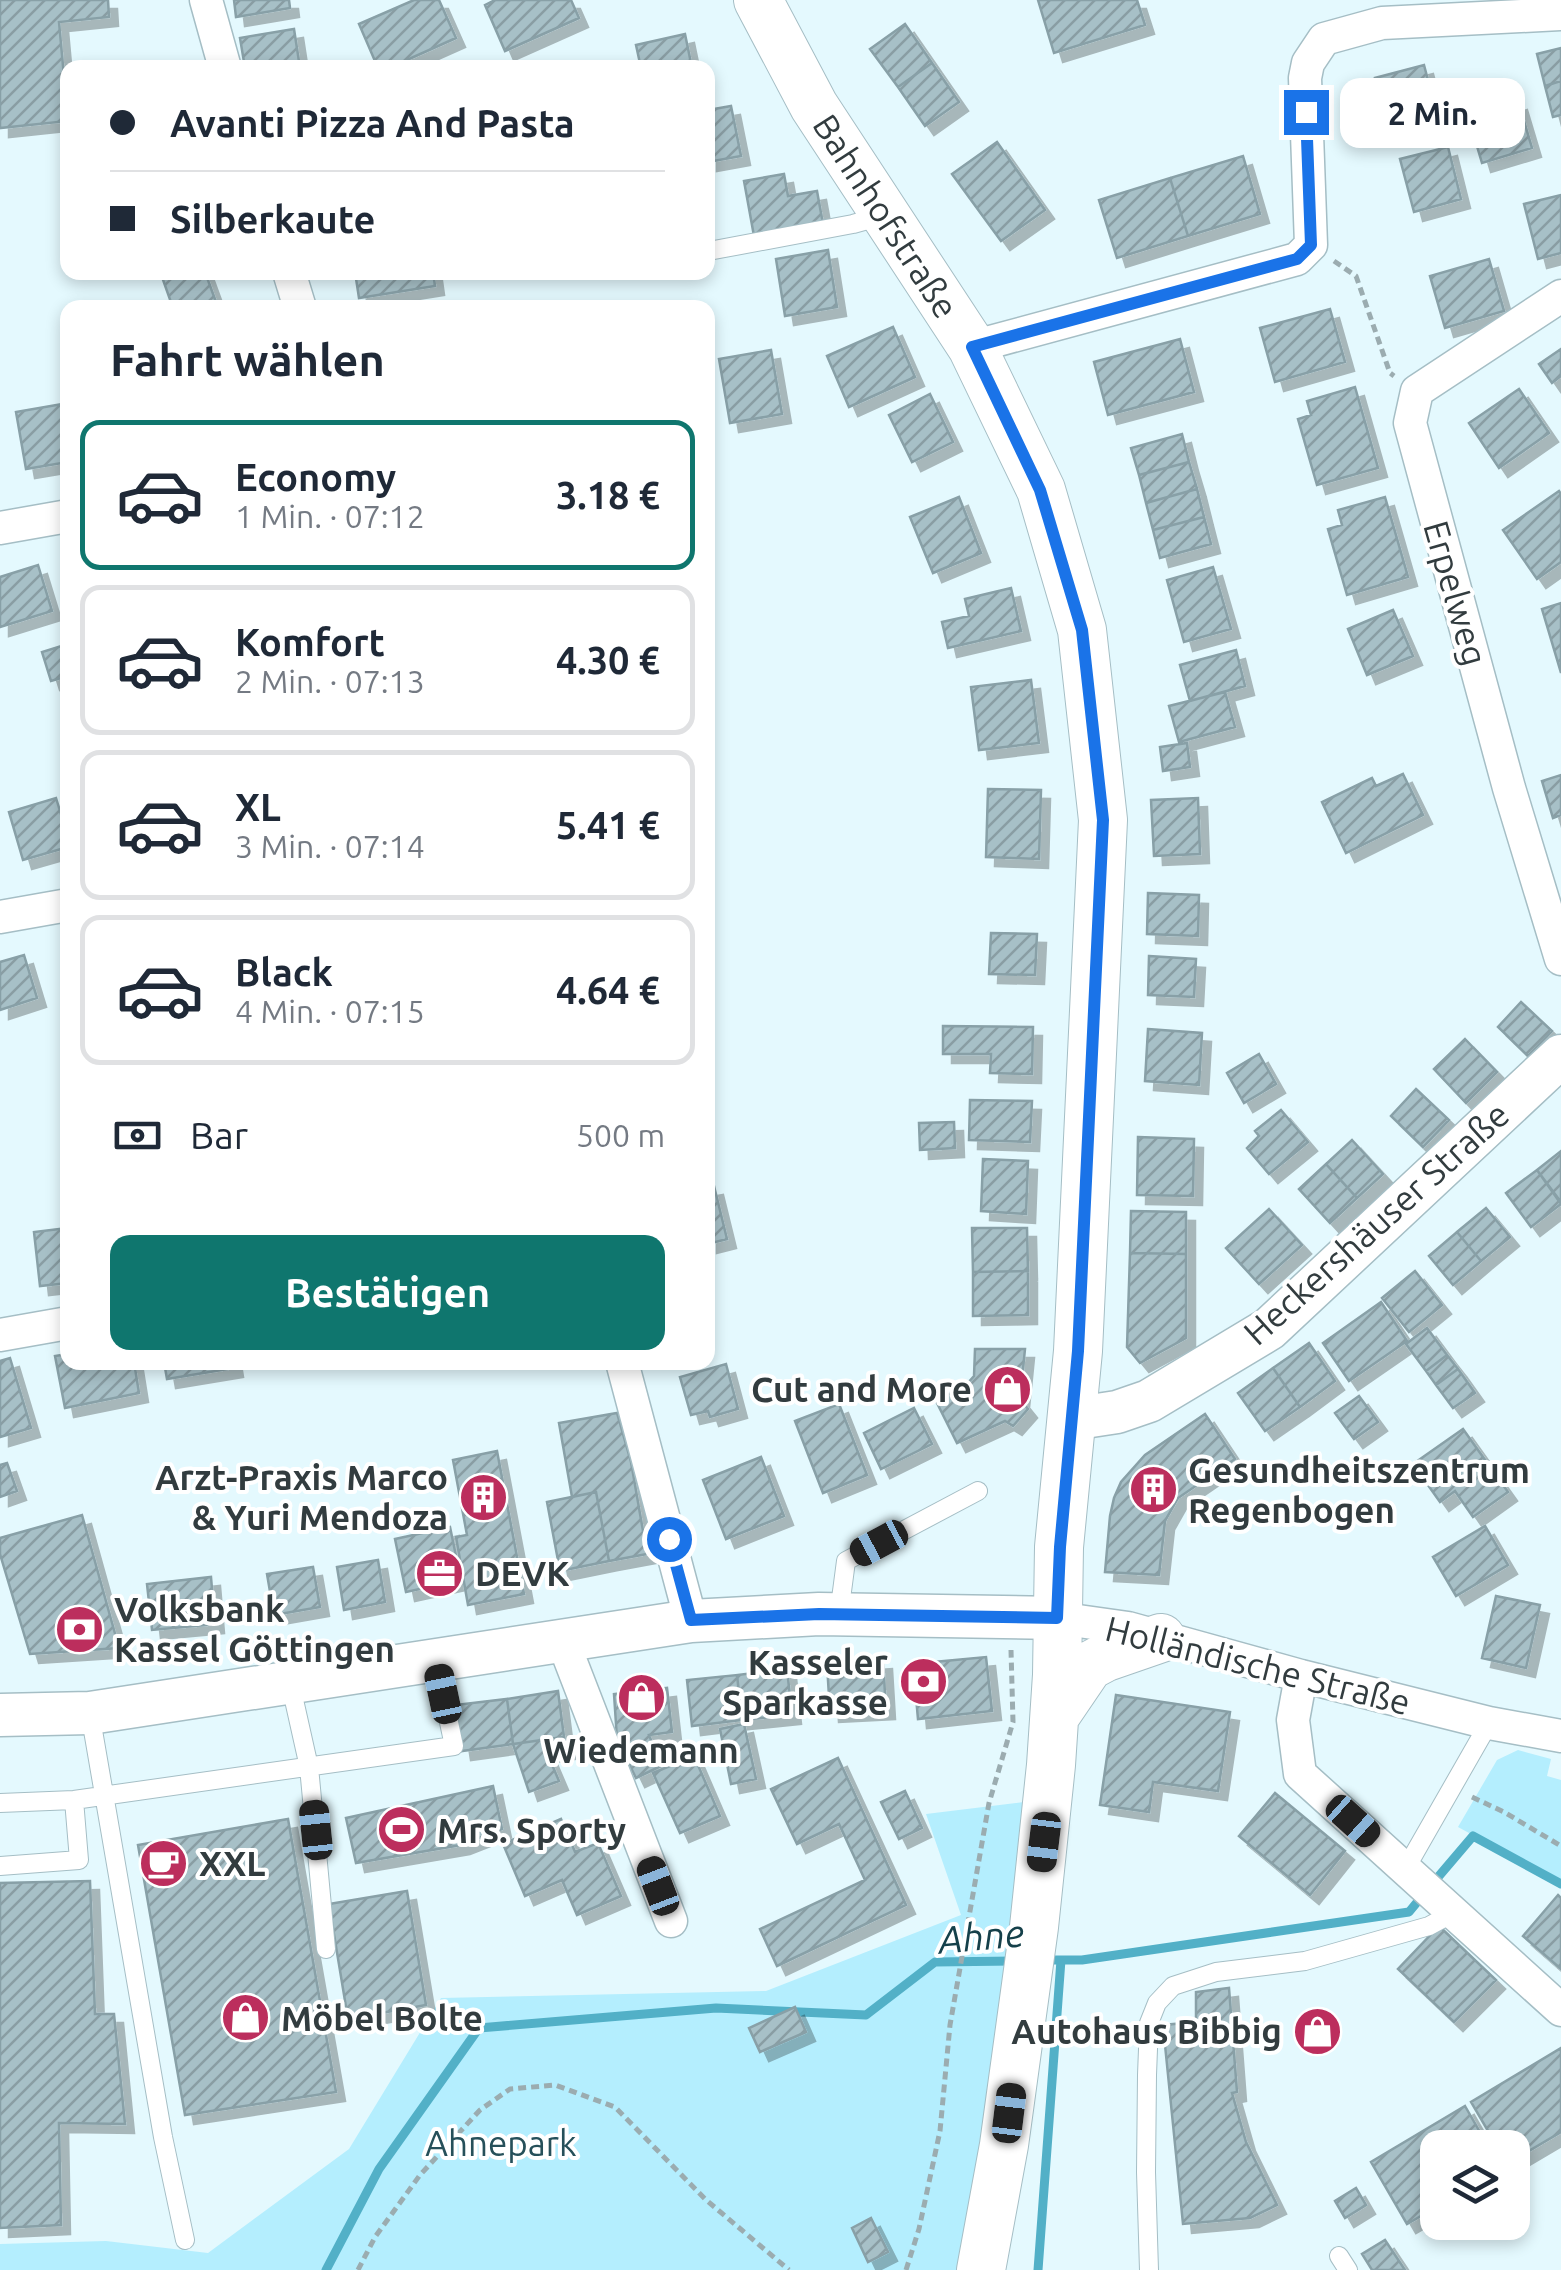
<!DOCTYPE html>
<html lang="de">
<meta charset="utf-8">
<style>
:root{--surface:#fff;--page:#f2f2f3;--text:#1f2937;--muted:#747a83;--line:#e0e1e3;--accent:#0f766e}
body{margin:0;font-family:Ubuntu,sans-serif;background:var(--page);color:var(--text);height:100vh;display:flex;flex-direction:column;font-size:38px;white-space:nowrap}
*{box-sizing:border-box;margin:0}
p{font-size:32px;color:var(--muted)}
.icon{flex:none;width:55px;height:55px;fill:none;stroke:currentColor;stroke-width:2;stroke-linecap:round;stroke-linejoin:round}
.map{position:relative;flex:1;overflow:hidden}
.side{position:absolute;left:60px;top:300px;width:655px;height:1070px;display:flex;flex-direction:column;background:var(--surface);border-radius:20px;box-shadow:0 5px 15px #0003}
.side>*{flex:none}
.banner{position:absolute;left:60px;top:60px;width:655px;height:220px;border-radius:20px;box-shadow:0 5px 15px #0003;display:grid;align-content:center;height:220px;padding:0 50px;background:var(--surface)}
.fabs{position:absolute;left:1420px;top:2130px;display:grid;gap:20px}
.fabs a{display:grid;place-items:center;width:110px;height:110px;border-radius:20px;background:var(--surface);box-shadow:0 5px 15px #0003;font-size:50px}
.end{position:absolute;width:45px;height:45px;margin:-22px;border:12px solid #1a73e8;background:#fff;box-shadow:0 0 0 5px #fff}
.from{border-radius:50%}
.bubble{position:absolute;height:70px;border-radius:20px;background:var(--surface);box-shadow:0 5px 15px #0003;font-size:32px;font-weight:700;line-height:70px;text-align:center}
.car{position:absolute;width:30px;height:60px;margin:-30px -15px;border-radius:12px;box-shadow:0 0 8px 2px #0007;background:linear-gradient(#222 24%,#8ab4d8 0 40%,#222 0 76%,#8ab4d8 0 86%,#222 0)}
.banner b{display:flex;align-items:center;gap:35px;height:95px;font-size:38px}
.banner b+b{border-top:2px solid var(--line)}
.banner i{width:25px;height:25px;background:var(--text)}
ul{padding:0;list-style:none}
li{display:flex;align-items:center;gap:30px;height:150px;margin:0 20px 15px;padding:0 30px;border:5px solid var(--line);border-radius:20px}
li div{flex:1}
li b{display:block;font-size:38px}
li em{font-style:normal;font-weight:700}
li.on{border-color:var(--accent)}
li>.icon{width:90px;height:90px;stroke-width:1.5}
h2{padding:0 50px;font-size:45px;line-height:120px}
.pay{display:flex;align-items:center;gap:25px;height:110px;padding:0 50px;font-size:38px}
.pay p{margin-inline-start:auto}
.primary-button{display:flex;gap:20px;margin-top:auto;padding:20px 50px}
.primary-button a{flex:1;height:115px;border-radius:20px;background:var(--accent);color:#fff;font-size:40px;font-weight:700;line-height:115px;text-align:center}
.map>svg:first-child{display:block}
.green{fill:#b4eefe}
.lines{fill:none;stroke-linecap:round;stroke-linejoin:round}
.stream{stroke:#52b0c7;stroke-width:9}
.building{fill:url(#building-hatch);stroke:#88a0a7;stroke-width:2.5;filter:url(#shadow)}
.service-casing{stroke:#a5bec5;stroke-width:20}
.minor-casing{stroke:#a5bec5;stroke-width:35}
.tertiary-casing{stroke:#a5bec5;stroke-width:45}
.secondary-casing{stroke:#a5bec5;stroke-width:50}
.path{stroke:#9bacb0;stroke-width:5;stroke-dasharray:8 5;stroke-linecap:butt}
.service{stroke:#fff;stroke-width:18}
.minor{stroke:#fff;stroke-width:32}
.tertiary{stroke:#fff;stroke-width:42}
.secondary{stroke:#fff;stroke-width:48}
.route{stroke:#1a73e8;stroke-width:12}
.labels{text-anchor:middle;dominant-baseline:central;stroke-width:8;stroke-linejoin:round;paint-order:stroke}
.street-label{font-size:35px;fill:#323c3f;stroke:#fff}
.poi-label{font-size:35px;font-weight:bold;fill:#323c3f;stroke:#fff;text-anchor:start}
.park-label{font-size:35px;fill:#26505a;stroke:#fff}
.water-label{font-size:38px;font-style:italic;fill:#15404a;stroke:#fff}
</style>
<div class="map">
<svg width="1561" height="2270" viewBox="0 0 1561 2270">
<defs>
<pattern id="building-hatch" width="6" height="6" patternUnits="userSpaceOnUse" patternTransform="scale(2.5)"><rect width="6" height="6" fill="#a7c0c7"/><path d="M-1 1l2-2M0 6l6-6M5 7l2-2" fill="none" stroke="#899da3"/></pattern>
<filter id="shadow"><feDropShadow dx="9" dy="9" stdDeviation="0" flood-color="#0004"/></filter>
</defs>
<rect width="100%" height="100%" fill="#e4f9fe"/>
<path class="green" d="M1518 1750 1551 1759 1547 1776 1561 1780V1883L1458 1827 1497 1760Z
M1048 1799 981 2270H0V2244L106 2241 208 2253 349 2149 441 1998 766 1991 961 1915 926 1814Z"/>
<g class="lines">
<path class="stream" d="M1433 1883 1473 1836 1561 1884
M1045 1960H1082L1409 1912 1423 1895
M326 2270 379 2169 479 2028 716 2008 866 2015 935 1962 1014 1961
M1038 2270 1061 1960"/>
</g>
<path class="building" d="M0 0H108L109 17 59 22 68 121 0 128Z
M234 0H289L290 8 236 17Z
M414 0H439L456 38 389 68H378L359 24Z
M495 0H571L579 18 505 51 485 5Z
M1038 0H1137L1145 25 1054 53Z
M905 24 932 63 898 87 870 49Z
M294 29 300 68H245L240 38Z
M685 34 692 68H641L636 45Z
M1561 48V81L1545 86 1537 54Z
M932 63 959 102 925 126 898 87Z
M1424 65 1438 118 1389 131 1375 78Z
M1561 81V115L1553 117 1545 86Z
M1518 101 1532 148 1482 163 1468 116Z
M731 106 741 156 708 162V110Z
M997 142 1045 210 1001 241 952 174Z
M1448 147 1461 199 1414 212 1400 159Z
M1243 156 1260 214 1188 236 1170 178Z
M784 174 788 196 817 191 823 224 754 236 744 181Z
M1170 178 1188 236 1117 258 1099 200Z
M1561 195V253L1538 259 1524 204Z
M828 250 837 307 785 316 776 259Z
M1489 259 1504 311 1445 328 1430 276Z
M174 272H205L216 302 200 308H173L162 277Z
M355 272H433L435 286 359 298Z
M1330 309 1345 362 1275 382 1260 328Z
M893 327 915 377 849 407 827 356Z
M1180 339 1194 392 1108 415 1094 362Z
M1561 349V376L1552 383 1539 364Z
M771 350 782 414 730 423 719 359Z
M1355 387 1378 468 1317 485 1298 419 1311 415 1307 401Z
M1519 389 1549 433 1499 468 1469 423Z
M930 394 953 442 912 462 889 415Z
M68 403V462L26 469 16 412Z
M1182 434 1189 462 1139 475 1131 448Z
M1189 462 1197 489 1146 503 1139 475Z
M1197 489 1204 517 1153 530 1146 503Z
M1559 491 1561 494V562L1537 579 1503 530Z
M959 497 981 553 933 573 910 517Z
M1385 497 1408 577 1347 595 1328 529 1342 525 1338 510Z
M1204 517 1211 544 1160 558 1153 530Z
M38 565 52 611 0 627V577Z
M1213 567 1231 629 1184 642 1167 580Z
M1011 588 1021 631 948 648 942 622 969 616 965 599Z
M1561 603V673L1542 609Z
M1393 610 1413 656 1367 675 1348 629Z
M68 644V676L51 681 42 652Z
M1236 650 1245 686 1190 701 1180 665Z
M1031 680 1039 743 979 750 971 687Z
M1225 692 1235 727 1179 742 1169 706Z
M1187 743 1190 767 1163 771 1160 747Z
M1403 774 1423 815 1346 853 1322 802 1372 778 1376 786Z
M1561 775V815L1553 818 1542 781Z
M988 789 1041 790 1039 859 986 857Z
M56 798 68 837V847L23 860 9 812Z
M1198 798 1200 854 1154 856 1151 800Z
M1148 893 1199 895 1198 936 1147 934Z
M991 933 1037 934 1035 975 989 974Z
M24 955 37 998 0 1010V962Z
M1149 956 1196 959 1194 997 1148 995Z
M1521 1002 1552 1031 1528 1056 1498 1027Z
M943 1026 1033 1027 1032 1074 990 1073 991 1054H943Z
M1148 1029 1202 1033 1199 1085 1145 1081Z
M1465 1039 1497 1072 1466 1103 1434 1069Z
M1259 1054 1276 1084 1244 1103 1227 1073Z
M1416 1089 1449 1120 1423 1147 1391 1116Z
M970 1100 1032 1101 1030 1142 969 1140Z
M1281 1110 1308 1142 1269 1174 1247 1148 1259 1136 1255 1131Z
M954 1122 955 1148 920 1150 919 1123Z
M1138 1137 1194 1139 1193 1196 1137 1195Z
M1352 1140 1383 1174 1357 1198 1326 1164Z
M1561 1151V1202L1537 1170Z
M983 1159 1028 1161 1026 1214 981 1211Z
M1326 1164 1357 1198 1330 1223 1299 1189Z
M1537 1170 1561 1204 1531 1227 1506 1193Z
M714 1186 727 1239 708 1244V1187Z
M1486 1208 1510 1237 1481 1261 1457 1232Z
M1269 1209 1302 1245 1259 1284 1226 1248Z
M1131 1211 1186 1212V1254L1130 1253Z
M68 1228V1283L40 1286 34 1232Z
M972 1228H1027L1028 1271 973 1272Z
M1457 1232 1481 1261 1453 1285 1429 1256Z
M1130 1253 1186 1254V1338L1140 1363 1127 1347Z
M1028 1271V1315L973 1316V1272Z
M1415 1271 1442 1305 1409 1332 1382 1298Z
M1381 1302 1407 1341 1349 1381 1323 1343Z
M1427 1328 1447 1355 1426 1371 1406 1344Z
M1309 1343 1335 1381 1300 1407 1273 1368Z
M975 1349H1025L1020 1399 1028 1409 1013 1426 1005 1421 957 1443 936 1401 966 1385 974 1376Z
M68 1354V1362H134L139 1393 65 1408 55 1356Z
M1447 1355 1458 1369 1436 1385 1426 1371Z
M10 1358 31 1428 0 1437V1361Z
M164 1362H233L234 1368 167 1379Z
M726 1364 738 1409 710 1417 708 1411 691 1415 680 1377Z
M1273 1368 1300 1407 1265 1431 1238 1393Z
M1458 1369 1475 1393 1453 1408 1436 1385Z
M1359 1396 1378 1422 1354 1439 1335 1413Z
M839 1404 867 1475 823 1493 795 1421Z
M914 1408 932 1444 881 1469 864 1433Z
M617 1413 631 1462 647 1554 609 1561 596 1492 572 1497 559 1423Z
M1205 1414 1235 1459 1178 1498 1165 1521 1159 1575 1105 1572 1110 1516 1114 1498 1121 1482 1145 1455Z
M1463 1429 1508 1492 1473 1517 1455 1491 1440 1502 1413 1464Z
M497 1451 524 1594 468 1605 456 1537 467 1535 453 1460Z
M761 1457 784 1516 726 1539 703 1480Z
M7 1463 17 1491 0 1497V1465Z
M596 1492 609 1561 560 1571 547 1502Z
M82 1515 119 1648 30 1654 0 1554V1538Z
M1485 1526 1508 1565 1456 1596 1433 1557Z
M450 1527 461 1580 406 1592 395 1539Z
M378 1560 385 1602 344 1610 337 1567Z
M313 1567 320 1607 274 1615 267 1574Z
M211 1577 215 1624 152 1630 147 1584Z
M1496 1596 1540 1605 1526 1668 1482 1658Z
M986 1657 992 1711 918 1719 913 1664Z
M883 1660 886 1710 830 1713 827 1664Z
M787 1669 792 1715 742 1720 737 1675Z
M737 1675 742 1720 692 1726 687 1680Z
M667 1688 672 1732 649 1735 661 1766 636 1778 617 1739 614 1694Z
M558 1691 564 1737 513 1744 507 1699Z
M1116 1695 1230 1712 1218 1791 1153 1782 1149 1812 1100 1805Z
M507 1699 513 1744 462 1751 455 1705Z
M744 1724 756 1779 731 1784 720 1729Z
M564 1737 566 1750 547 1753 559 1781 529 1792 513 1744Z
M694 1756 720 1816 680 1833 653 1773Z
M838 1758 906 1905 777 1966 760 1929 865 1880 839 1824 797 1844 771 1789Z
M493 1786 502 1829 461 1845 356 1863 346 1818Z
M905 1791 922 1828 899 1839 881 1802Z
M1275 1793 1345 1851 1310 1895 1239 1836Z
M288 1819 336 2092 185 2115 138 1845Z
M561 1819 575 1852 598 1843 621 1896 577 1915 562 1880 525 1896 503 1844Z
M90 1881 95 2014H114L125 2124 59 2123 61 2225 0 2228V1883Z
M407 1891 426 2005 348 2019 329 1904Z
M1558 1895 1561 1898V1969L1523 1936Z
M1439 1926 1496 1980 1454 2022 1398 1969Z
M1229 1988 1237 2092 1232 2093 1246 2142 1277 2205 1250 2218 1183 2224 1163 2025 1196 2022V1992Z
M795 2007 806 2032 760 2052 749 2028Z
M1561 2048V2132L1512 2161V2148H1498L1471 2102Z
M1465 2106 1489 2148H1438V2206L1407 2224 1371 2162Z
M1356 2188 1366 2205 1345 2218 1335 2201Z
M871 2218 888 2252 868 2262 852 2228Z
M1385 2240 1405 2270H1372L1362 2254Z"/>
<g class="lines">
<defs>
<path id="service" d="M714 250 853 224 885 215
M839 1614 846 1561 978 1491
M290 1682 309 1767 326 1949
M90 1713 163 2137 185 2240
M0 1803 74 1800 454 1746 436 1661
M0 1866 79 1860 74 1800
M1406 1868 1489 1723
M1339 2256 1348 2270
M1149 2270 1146 2172 1147 2075 1149 2023 1157 2003 1173 1986 1216 1972 1305 1961 1429 1926 1453 1913"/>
<path id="minor" d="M206 0 225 68
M289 272 300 308
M1561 296 1417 391 1410 423 1509 788 1561 959
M972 347 1297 259 1311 245 1305 78 1308 63 1324 39 1382 23 1561 14
M0 528 68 516
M0 917 68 905
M0 1335 68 1323
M622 1362 691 1621
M1057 1618 1128 1628 1301 1676 1489 1723 1561 1736
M562 1639 671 1921
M1301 1676 1293 1720 1300 1774 1561 2010"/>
<path id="tertiary" d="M1071 1419 1117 1412 1149 1401 1269 1329 1561 1056
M0 1715 90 1713 691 1621 819 1614 1057 1618"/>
<path id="secondary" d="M758 0 814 106 972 347 1041 490 1082 630 1103 820 1078 1351 1059 1547 1057 1675 1051 1765 1034 1927 1004 2145 981 2270
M1055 1716 1089 1666 1106 1657 1161 1638"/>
</defs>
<use href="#service" class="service-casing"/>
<use href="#minor" class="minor-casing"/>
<use href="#tertiary" class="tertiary-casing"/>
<use href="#secondary" class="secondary-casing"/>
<path class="path" d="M1334 261 1356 276 1390 373 1394 376
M1472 1797 1504 1812 1561 1846
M358 2270 375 2237 420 2175 480 2110 510 2089 555 2085 615 2107 705 2199 789 2270
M906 2270 919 2229 940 2131 950 2025 989 1803 1013 1722 1011 1650"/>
<use href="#service" class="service"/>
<use href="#minor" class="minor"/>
<use href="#tertiary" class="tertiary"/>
<use href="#secondary" class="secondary"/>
</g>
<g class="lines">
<path class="route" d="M669 1539 691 1620 819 1614 1057 1618 1060 1547 1078 1351 1103 820 1082 630 1040 490 972 347 1297 259 1311 245 1306 112"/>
</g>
<defs>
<symbol id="shop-disc" viewBox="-11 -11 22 22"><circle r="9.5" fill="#bc2e5d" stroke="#fff"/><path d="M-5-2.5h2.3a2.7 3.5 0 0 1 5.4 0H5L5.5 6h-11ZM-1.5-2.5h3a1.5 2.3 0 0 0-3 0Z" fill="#fff"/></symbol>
<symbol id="building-disc" viewBox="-11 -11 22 22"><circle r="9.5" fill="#bc2e5d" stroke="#fff"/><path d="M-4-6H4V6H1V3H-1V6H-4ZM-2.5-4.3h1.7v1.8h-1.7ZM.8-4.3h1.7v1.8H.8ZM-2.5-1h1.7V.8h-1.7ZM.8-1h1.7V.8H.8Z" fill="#fff"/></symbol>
<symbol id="office-disc" viewBox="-11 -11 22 22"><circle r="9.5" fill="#bc2e5d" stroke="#fff"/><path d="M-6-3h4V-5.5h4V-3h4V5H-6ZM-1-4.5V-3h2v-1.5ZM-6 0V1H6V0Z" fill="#fff"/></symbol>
<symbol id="bank-disc" viewBox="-11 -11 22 22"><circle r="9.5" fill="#bc2e5d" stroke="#fff"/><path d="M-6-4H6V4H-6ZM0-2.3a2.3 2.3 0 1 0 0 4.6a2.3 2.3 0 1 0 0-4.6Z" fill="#fff"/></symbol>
<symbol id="stadium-disc" viewBox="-11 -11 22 22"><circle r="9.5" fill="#bc2e5d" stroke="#fff"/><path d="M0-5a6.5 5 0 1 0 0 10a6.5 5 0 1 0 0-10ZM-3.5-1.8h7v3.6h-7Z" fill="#fff"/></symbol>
<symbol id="cafe-disc" viewBox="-11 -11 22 22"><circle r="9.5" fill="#bc2e5d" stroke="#fff"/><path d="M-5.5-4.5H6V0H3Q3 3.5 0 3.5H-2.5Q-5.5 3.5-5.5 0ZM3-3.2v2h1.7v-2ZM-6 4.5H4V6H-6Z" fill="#fff"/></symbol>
</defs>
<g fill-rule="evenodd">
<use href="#shop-disc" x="980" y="1362" width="55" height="55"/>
<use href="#building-disc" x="1126" y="1462" width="55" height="55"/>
<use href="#building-disc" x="456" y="1470" width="55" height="55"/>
<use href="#office-disc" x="412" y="1546" width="55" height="55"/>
<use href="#bank-disc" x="52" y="1602" width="55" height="55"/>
<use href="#bank-disc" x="896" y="1654" width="55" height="55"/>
<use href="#shop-disc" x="614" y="1670" width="55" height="55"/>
<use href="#stadium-disc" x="374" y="1802" width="55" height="55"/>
<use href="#cafe-disc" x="136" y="1836" width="55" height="55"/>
<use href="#shop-disc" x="218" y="1990" width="55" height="55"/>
<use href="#shop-disc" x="1290" y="2004" width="55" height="55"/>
</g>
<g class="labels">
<g class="street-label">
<text transform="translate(886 216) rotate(57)">Bahnhofstraße</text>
<text transform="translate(1456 593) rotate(74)">Erpelweg</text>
<text transform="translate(1376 1223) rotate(-42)">Heckershäuser Straße</text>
<text transform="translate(1258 1665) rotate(14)">Holländische Straße</text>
</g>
<g class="poi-label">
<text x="972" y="1389" text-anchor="end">Cut and More</text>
<text x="1188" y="1470">Gesundheitszentrum<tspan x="1188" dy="40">Regenbogen</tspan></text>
<text x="448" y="1477" text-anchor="end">Arzt-Praxis Marco<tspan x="448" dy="40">&amp; Yuri Mendoza</tspan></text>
<text x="475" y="1573">DEVK</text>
<text x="114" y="1609">Volksbank<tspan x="114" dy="40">Kassel Göttingen</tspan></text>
<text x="888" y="1662" text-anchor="end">Kasseler<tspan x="888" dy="40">Sparkasse</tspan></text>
<text x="641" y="1750" text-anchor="middle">Wiedemann</text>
<text x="437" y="1830">Mrs. Sporty</text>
<text x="199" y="1863">XXL</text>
<text x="281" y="2018">Möbel Bolte</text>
<text x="1282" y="2031" text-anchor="end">Autohaus Bibbig</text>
</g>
<g class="park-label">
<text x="501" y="2143">Ahnepark</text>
</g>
<g class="water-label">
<text transform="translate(981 1936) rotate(-5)">Ahne</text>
</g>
</g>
</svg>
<div class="fabs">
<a><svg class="icon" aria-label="layers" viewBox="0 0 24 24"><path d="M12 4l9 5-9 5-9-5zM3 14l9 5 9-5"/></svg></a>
</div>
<i class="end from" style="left:669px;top:1539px"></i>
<i class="end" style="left:1306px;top:112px"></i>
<div class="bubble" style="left:1340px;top:78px;width:185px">2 Min.</div>
<i class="car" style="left:879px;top:1543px;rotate:242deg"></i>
<i class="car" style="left:443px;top:1694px;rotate:348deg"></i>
<i class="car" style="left:1353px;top:1821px;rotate:132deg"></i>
<i class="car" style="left:316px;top:1830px;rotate:354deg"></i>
<i class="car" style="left:1044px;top:1842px;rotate:187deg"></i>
<i class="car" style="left:658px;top:1886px;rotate:339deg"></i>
<i class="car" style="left:1009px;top:2113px;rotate:7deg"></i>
<div class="banner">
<b><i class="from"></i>Avanti Pizza And Pasta</b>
<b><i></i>Silberkaute</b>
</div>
<section class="side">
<h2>Fahrt wählen</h2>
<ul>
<li class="on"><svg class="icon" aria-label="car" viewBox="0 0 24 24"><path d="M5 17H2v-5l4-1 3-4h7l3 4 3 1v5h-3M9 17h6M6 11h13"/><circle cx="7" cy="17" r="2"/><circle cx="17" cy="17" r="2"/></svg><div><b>Economy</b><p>1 Min. · 07:12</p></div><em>3.18 €</em></li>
<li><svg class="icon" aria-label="car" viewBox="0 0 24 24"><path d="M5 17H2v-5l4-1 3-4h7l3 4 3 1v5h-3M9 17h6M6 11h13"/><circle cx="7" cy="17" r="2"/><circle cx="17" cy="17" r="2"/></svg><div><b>Komfort</b><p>2 Min. · 07:13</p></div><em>4.30 €</em></li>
<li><svg class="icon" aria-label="car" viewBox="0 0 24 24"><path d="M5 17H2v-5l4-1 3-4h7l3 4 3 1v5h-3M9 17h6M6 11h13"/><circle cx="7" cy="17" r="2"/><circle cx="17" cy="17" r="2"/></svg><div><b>XL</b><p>3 Min. · 07:14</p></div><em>5.41 €</em></li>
<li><svg class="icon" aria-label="car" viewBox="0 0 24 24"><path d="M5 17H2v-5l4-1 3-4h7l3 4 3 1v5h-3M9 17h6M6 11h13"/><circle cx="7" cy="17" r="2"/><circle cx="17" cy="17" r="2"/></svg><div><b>Black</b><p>4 Min. · 07:15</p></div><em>4.64 €</em></li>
</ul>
<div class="pay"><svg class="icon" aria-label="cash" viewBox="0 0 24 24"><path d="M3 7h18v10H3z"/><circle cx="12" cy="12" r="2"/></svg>Bar<p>500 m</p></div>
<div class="primary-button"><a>Bestätigen</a></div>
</section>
</div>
